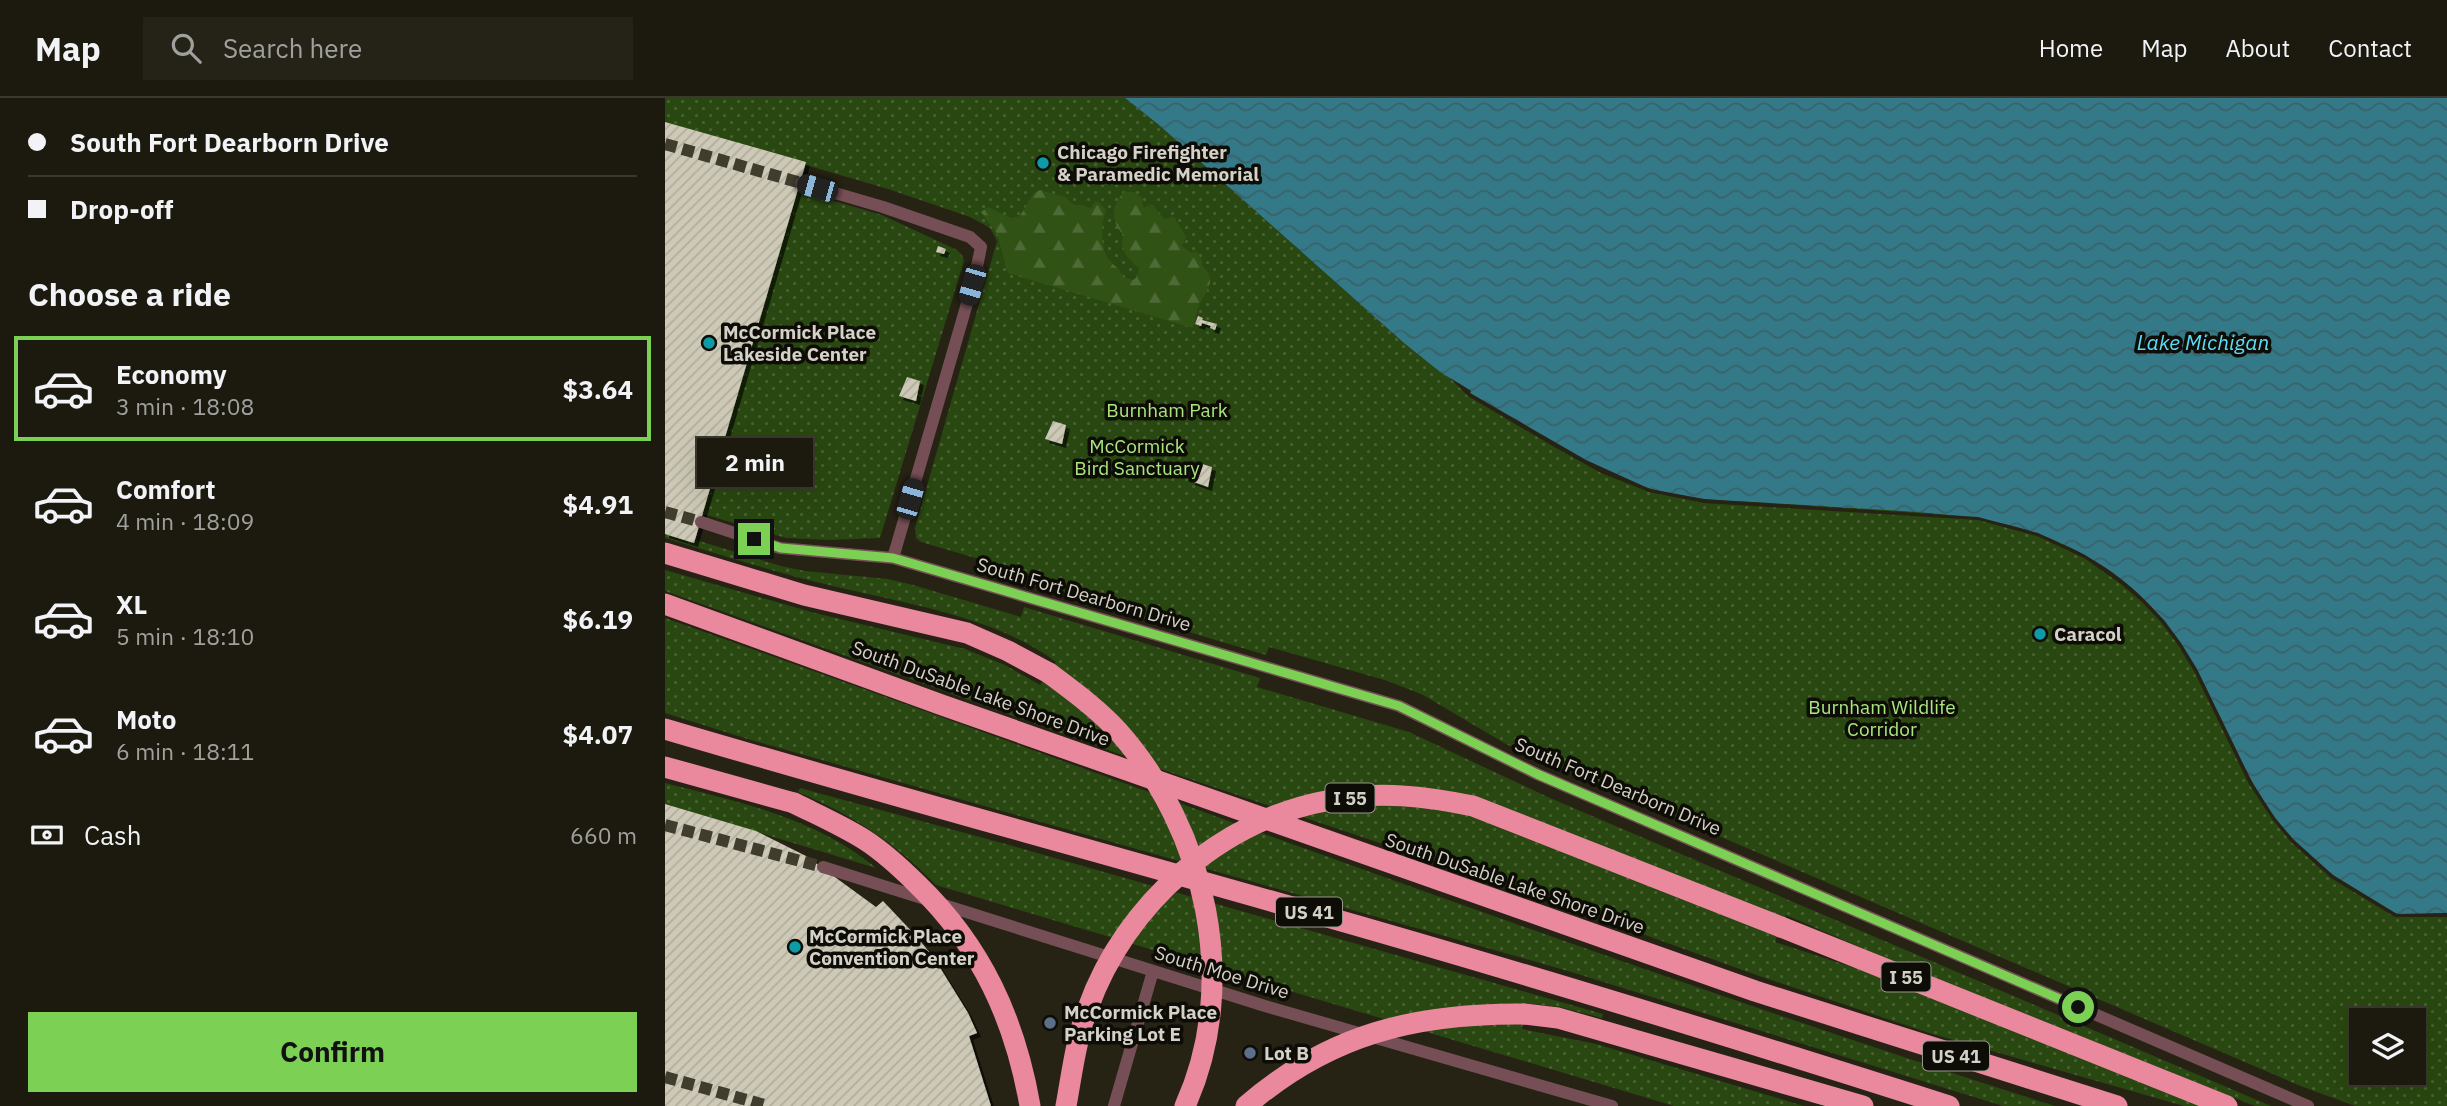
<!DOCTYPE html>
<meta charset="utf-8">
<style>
:root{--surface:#1c1a0f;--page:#252318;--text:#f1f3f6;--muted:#a0a19e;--line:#3a382f;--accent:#7cd155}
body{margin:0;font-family:"IBM Plex Sans",sans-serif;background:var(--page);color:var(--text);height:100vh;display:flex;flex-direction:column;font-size:26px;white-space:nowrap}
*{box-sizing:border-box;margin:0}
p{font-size:23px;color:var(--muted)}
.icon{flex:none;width:38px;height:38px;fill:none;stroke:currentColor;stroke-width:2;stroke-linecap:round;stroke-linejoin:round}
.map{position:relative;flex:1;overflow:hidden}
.drawer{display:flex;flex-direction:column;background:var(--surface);width:665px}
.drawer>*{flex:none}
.guide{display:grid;align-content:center;height:154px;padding:0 28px;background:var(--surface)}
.buttons{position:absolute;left:1684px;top:910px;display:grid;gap:14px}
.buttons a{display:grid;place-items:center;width:77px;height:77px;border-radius:0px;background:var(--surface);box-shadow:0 7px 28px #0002,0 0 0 2px var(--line);font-size:35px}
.end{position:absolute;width:32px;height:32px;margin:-16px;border:9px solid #7cd155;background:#111;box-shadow:0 0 0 4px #111}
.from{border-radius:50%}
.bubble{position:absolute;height:49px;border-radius:0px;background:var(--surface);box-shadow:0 7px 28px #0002,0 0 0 2px var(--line);font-size:23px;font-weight:700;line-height:49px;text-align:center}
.car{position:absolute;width:21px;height:42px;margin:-21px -10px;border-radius:9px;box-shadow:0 0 5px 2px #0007;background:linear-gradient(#222 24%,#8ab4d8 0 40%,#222 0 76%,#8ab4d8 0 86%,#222 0)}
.guide b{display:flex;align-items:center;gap:24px;height:66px;font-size:26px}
.guide b+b{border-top:2px solid var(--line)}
.guide i{width:18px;height:18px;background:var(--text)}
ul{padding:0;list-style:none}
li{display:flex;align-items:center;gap:21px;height:105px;margin:0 14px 10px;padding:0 14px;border:4px solid transparent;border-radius:0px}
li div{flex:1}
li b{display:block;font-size:26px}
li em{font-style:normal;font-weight:700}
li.current{border-color:var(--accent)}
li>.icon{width:63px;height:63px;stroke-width:1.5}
h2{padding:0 28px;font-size:32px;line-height:84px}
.pay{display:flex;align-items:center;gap:18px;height:77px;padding:0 28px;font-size:26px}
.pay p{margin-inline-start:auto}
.action{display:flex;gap:14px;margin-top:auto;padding:14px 28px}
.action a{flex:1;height:80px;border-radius:0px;background:var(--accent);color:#111;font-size:28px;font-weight:700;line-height:80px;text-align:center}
header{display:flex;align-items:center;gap:42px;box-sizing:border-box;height:98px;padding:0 35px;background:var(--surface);border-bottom:2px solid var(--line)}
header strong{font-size:33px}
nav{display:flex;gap:38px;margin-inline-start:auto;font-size:24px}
.search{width:490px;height:63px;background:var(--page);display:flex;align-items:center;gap:18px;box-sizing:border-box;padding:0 24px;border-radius:0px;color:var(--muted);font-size:26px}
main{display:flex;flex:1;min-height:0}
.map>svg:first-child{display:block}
.green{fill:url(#green-dots);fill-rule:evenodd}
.forest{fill:url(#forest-firs)}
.water{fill:url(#water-waves)}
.pier{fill:#262314}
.building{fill:url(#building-hatch);filter:url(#shadow)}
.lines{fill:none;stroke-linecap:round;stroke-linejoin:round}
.street-tunnel{stroke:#403d2f;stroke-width:12;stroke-dasharray:12 6;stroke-linecap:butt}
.street{stroke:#764f56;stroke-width:12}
.highway{stroke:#ea899d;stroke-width:21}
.highway-bridge{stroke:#ea899d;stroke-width:21}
.route{stroke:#7cd155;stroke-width:9}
.culture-dot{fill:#0f9aa8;stroke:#0e0c06;stroke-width:2.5}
.service-dot{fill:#5c6f8a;stroke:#0e0c06;stroke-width:2.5}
.labels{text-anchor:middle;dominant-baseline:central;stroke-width:7;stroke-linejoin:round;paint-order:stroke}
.shield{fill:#0e0c06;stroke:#99978e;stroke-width:2}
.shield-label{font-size:18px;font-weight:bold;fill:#d4d2c8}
.poi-label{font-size:19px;font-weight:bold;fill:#d4d2c8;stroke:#0e0c06;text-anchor:start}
.park-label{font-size:19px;fill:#a9e77d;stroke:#0e0c06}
.street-label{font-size:19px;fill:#d4d2c8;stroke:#0e0c06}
.water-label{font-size:21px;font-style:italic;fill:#5adefa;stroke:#0e0c06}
</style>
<header>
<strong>Map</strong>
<div class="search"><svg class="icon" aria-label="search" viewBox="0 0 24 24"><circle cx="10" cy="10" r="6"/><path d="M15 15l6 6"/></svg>Search here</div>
<nav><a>Home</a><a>Map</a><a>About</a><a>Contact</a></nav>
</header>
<main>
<section class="drawer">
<div class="guide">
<b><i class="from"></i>South Fort Dearborn Drive</b>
<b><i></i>Drop-off</b>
</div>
<h2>Choose a ride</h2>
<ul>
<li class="current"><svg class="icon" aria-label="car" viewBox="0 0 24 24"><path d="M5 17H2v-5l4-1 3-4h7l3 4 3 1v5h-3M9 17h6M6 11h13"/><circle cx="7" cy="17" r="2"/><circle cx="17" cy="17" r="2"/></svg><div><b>Economy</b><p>3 min · 18:08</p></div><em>$3.64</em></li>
<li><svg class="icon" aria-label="car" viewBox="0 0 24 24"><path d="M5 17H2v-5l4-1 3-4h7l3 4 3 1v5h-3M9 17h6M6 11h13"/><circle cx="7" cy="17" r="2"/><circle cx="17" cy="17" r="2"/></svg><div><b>Comfort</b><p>4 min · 18:09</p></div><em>$4.91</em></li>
<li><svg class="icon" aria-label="car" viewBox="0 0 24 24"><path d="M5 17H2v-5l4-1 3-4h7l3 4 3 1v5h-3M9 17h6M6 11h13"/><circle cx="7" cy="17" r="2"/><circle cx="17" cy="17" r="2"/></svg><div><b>XL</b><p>5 min · 18:10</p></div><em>$6.19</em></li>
<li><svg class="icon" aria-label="car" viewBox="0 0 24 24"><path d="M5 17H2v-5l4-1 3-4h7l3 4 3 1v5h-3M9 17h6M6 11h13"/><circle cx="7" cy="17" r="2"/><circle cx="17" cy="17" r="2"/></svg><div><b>Moto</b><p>6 min · 18:11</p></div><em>$4.07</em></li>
</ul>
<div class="pay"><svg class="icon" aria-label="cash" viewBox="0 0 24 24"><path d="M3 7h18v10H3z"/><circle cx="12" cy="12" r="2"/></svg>Cash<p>660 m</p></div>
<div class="action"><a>Confirm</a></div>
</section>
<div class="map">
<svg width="1782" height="1008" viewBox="0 0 1782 1008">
<defs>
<pattern id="green-dots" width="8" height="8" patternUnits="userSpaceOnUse" patternTransform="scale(1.75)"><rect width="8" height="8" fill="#294710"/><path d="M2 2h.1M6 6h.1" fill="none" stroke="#476131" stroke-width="1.8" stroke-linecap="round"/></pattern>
<pattern id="forest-firs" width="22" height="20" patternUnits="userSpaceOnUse" patternTransform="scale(1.75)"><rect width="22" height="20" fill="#315215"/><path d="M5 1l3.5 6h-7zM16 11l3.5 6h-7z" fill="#4e6a36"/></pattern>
<pattern id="water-waves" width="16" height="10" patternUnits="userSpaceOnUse" patternTransform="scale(1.75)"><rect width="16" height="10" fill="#347988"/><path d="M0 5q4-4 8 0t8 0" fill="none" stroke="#39626a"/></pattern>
<pattern id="building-hatch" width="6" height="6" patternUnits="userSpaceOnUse" patternTransform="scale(1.75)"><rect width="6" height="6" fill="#cdc9b6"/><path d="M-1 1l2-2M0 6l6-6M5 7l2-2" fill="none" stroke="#b1ad9e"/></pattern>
<filter id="shadow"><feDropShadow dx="4" dy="4" stdDeviation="0" flood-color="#0009"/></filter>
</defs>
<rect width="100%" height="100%" fill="#262314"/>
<path class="green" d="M0 0H460L494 27 739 245 775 274 806 293 1313 419 1395 444 1458 483 1516 545 1563 633 1732 816 1782 815V1008H1690L1638 989 872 660 841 646 758 597 723 583 604 549 601 557 366 487 368 477 256 444 251 440 250 430 332 143 325 130 305 119 223 91 141 67 134 93 217 117 292 152 297 157 299 163 215 440 165 442 121 440 38 416 31 442 116 468 140 473 223 481 248 487 356 519 359 509 595 580 592 589 744 634 885 700 1606 1008H1590L1227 863 1121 817 1110 844 1208 876 1541 1008H1519L1264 935 1097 879 869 797 510 676 0 493V472L150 515 300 551 340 567 375 587 391 564C331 518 236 505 164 487 109 474 54 456 0 440ZM1696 922H1748V975H1696Z
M0 520C463 684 922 859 1390 1008H1338L903 873 86 642 0 615Z
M0 685C74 704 151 720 211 770L0 706Z
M135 690 337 745 938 916 937 920 895 909 860 905 857 931 931 946 1139 1008H1009L271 787C232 746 186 716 133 694Z"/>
<path class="forest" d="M375 92 400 99 409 107H418L426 111 429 105 433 103 441 112C436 125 435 150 444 162 450 170 453 167 458 179L468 182 472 179 474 170C463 161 453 151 459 137 445 124 446 108 459 94H469L477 100 478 110 487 106 499 121 509 119 521 139 517 148 526 155 532 153 536 160 537 168C553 181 542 192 534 207 531 214 530 222 528 230L343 175 332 136 316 114 323 109 346 120 355 118 368 96Z"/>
<path class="water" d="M460 0H1782V815C1767 815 1750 818 1734 816 1722 814 1698 798 1687 791 1659 771 1629 747 1609 718 1547 631 1539 536 1441 470 1368 422 1304 417 1220 412 1176 409 1133 407 1089 404 1063 403 1037 402 1012 397 937 383 870 333 805 295L806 293 775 274 739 245 494 27Z"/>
<path class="pier" d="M785 280 806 293 805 295 921 362 985 391 1039 401 1313 419 1373 435 1420 457 1458 483 1478 501 1499 522 1516 545 1532 571 1587 684 1610 720 1628 741 1668 777 1732 816 1782 815V819H1730L1666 780 1626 744 1607 721 1584 686 1529 573 1513 547 1496 524 1476 503 1456 486 1419 460 1372 438 1313 422 1039 405 984 394 936 375 886 347 803 298Z"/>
<path class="building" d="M0 24 141 64 29 445 0 436Z
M273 148 281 151 279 156 271 154Z
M533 218 538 220 537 222 552 226 550 232 545 230 546 228 537 225 536 228 530 226Z
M242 279 255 283 251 303 234 298Z
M388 323 401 327 397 346 380 341Z
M534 365 547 369 543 389 526 383Z
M0 706 91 733 141 758 211 809 218 803 251 838 269 860 303 915 312 935 304 938 326 1008H0Z"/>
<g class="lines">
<path class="street-tunnel" d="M0 46 136 85
M0 414 36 424
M0 727 158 769
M0 979 103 1008"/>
<path class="street" d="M136 85 218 109 305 139 316 149 310 178 228 460
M36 424 115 450 228 460 734 608 872 676 1643 1008
M158 769 600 908 947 1008
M449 1008 488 873"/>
<path class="highway" d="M0 455 139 497 302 535 343 553 384 575
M0 506 277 607 1090 893 1452 1008
M0 631C213 694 427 752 641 813 856 874 1071 940 1284 1008
M0 669 129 705
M1116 829 1562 1008
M859 916 893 920 1198 1008"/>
<path class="highway-bridge" d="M384 575C408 593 433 611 453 633 541 732 576 885 520 1008
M129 705C153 717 178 728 200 742 220 755 237 771 253 787 317 849 350 922 365 1008
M401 1008C407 975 411 941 423 910 460 806 556 721 666 702 715 693 759 698 808 708L1116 829
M581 1008C664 936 751 915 859 916"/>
</g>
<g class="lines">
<path class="route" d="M89 441 116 450 228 460 734 608 872 676 1413 909"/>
</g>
<g class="culture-dot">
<circle cx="378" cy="65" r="7"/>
<circle cx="44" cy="245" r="7"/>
<circle cx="1375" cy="536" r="7"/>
<circle cx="130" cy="849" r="7"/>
</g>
<g class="service-dot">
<circle cx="385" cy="925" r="7"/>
<circle cx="585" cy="955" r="7"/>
</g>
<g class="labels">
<g class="shield">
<rect x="660.5" y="685.5" width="49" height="29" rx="5"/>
<rect x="611" y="799.5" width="66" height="29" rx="5"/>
<rect x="1216.5" y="864.5" width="49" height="29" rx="5"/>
<rect x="1258" y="943.5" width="66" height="29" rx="5"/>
</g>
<g class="shield-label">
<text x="685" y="700">I 55</text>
<text x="644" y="814">US 41</text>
<text x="1241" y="879">I 55</text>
<text x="1291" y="958">US 41</text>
</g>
<g class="poi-label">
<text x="392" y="54">Chicago Firefighter<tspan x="392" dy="22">&amp; Paramedic Memorial</tspan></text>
<text x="58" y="234">McCormick Place<tspan x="58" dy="22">Lakeside Center</tspan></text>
<text x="1389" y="536">Caracol</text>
<text x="144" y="838">McCormick Place<tspan x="144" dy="22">Convention Center</tspan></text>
<text x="399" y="914">McCormick Place<tspan x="399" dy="22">Parking Lot E</tspan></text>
<text x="599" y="955">Lot B</text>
</g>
<g class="park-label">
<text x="502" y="312">Burnham Park</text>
<text x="472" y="348">McCormick<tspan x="472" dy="22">Bird Sanctuary</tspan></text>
<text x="1217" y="609">Burnham Wildlife<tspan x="1217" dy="22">Corridor</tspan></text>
</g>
<g class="street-label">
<text transform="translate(419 496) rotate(16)">South Fort Dearborn Drive</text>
<text transform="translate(316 595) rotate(20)">South DuSable Lake Shore Drive</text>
<text transform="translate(953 688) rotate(23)">South Fort Dearborn Drive</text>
<text transform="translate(850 785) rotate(19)">South DuSable Lake Shore Drive</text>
<text transform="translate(557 874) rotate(17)">South Moe Drive</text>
</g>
<g class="water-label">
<text x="1538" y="244">Lake Michigan</text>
</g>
</g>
</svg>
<div class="buttons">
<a><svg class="icon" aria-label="layers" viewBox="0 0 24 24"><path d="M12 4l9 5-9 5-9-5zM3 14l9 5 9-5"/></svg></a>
</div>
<i class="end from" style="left:1413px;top:909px"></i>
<i class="end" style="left:89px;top:441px"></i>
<div class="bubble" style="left:32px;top:340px;width:116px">2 min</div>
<i class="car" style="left:152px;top:90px;rotate:286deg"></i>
<i class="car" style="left:307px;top:187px;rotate:196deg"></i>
<i class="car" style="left:245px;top:401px;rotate:16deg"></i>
</div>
</main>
